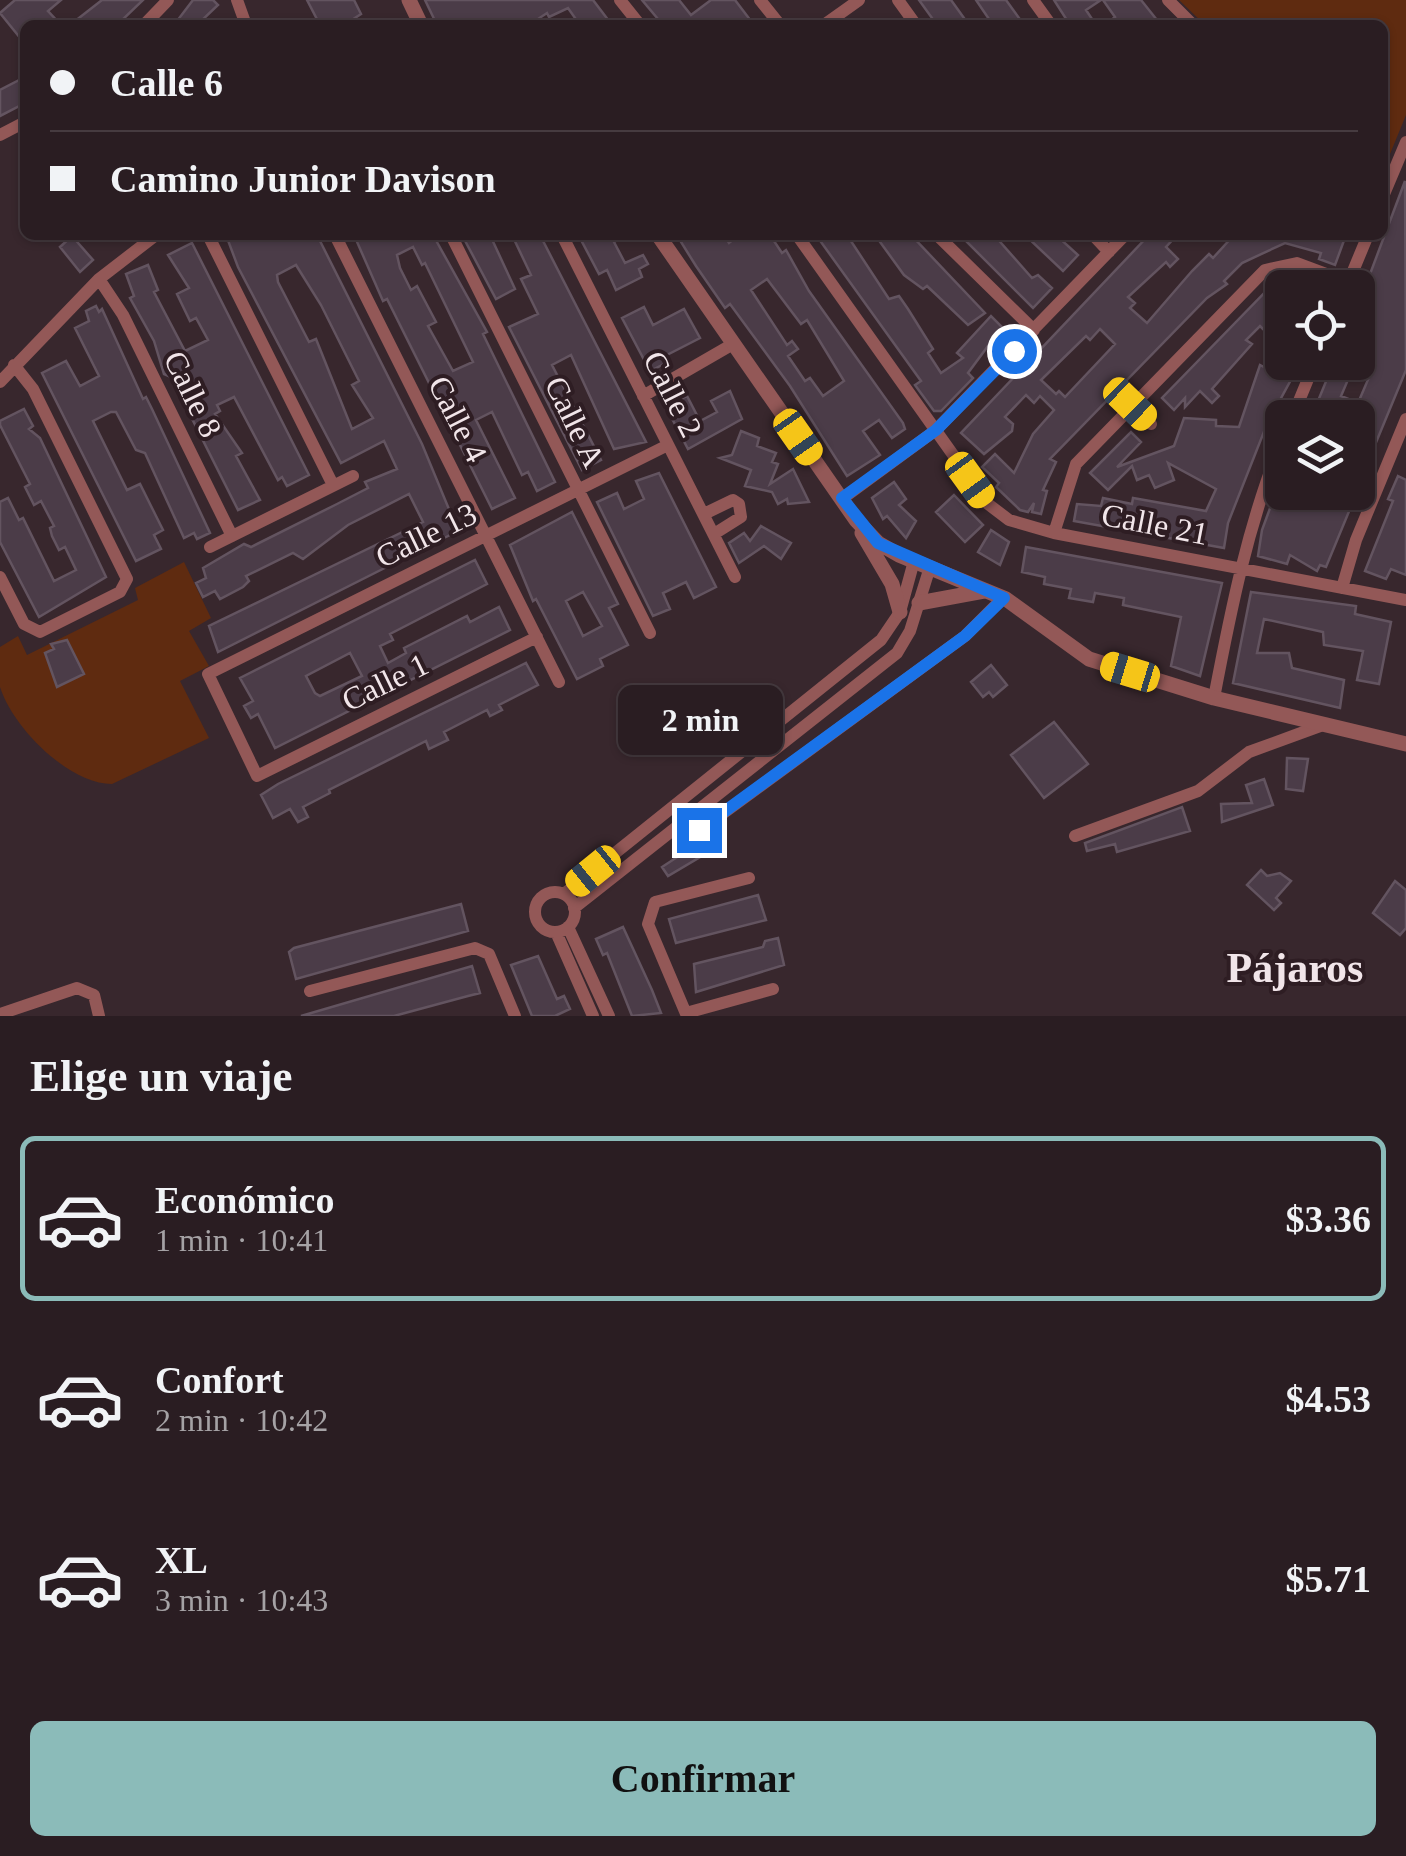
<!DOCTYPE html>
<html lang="es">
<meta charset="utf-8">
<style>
:root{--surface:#2a1d22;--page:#362a2f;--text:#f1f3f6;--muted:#a5a2a5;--line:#463b40;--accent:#8bbbb9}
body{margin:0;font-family:"Times New Roman",serif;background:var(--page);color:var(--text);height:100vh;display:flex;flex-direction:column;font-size:38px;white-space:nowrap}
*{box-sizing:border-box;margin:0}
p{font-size:32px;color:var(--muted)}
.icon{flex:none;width:55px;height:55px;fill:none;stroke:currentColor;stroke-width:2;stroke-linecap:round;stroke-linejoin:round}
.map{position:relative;height:1016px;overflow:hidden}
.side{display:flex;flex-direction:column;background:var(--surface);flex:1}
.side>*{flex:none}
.banner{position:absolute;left:20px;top:20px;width:1368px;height:220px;border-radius:15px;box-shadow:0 2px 8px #0004,0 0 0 2px var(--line);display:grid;align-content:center;height:220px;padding:0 30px;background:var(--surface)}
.tools{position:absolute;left:1265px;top:270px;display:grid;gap:20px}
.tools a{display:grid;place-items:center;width:110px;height:110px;border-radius:15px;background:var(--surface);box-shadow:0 2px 8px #0004,0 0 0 2px var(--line);font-size:50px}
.end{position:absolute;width:45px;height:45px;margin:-22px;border:12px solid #1a73e8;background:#fff;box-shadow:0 0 0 5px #fff}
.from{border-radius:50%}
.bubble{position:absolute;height:70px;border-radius:15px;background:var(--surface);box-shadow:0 2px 8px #0004,0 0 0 2px var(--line);font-size:32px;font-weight:600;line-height:70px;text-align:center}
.car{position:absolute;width:30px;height:60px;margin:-30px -15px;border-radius:12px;box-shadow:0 0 8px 2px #0007;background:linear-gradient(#f5c518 24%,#345 0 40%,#f5c518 0 76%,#345 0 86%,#f5c518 0)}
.banner b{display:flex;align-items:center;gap:35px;height:95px;font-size:38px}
.banner b+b{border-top:2px solid var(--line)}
.banner i{width:25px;height:25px;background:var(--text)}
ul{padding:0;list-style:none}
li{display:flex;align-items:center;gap:30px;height:165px;margin:0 20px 15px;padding:0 10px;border:5px solid transparent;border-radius:15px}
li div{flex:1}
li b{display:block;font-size:38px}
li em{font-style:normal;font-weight:600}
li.current{border-color:var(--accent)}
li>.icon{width:90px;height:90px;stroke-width:1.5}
h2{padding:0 30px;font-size:45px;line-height:120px}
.action{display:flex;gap:20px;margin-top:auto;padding:20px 30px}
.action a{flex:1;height:115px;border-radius:15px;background:var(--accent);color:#111;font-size:40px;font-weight:600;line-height:115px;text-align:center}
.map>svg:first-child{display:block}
.green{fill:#5f2b10}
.building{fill:#4b3c48;stroke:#635460;stroke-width:2.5;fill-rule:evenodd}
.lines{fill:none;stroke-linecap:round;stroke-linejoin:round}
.minor{stroke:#935857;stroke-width:12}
.tertiary{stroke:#935857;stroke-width:15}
.route{stroke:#1a73e8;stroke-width:12}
.labels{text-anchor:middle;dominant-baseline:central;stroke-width:8;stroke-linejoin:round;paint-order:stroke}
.street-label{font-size:32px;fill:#f1e5e9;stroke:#2e1d23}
.district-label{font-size:42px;font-weight:bold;fill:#f1e5e9;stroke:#2e1d23}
</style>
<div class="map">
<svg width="1406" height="1016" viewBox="0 0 1406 1016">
<rect width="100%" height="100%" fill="#38272d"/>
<path class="green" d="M1179 0H1406V115L1383 171 1382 25H1205Z
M184 562 211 618 189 631 209 666 180 681 209 738 112 784C69 784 13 728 0 687 0 676 0 659 0 647L18 636 27 655 138 600 135 588Z"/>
<path class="building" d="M15 0H61L48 11 61 25H25V44L0 13Z
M102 0H143L117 25H70Z
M193 0H213L218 5 197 25H174Z
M307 0H354L361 14 344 25H320Z
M425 0H593L612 25H580L568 8 549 17 547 13 529 25H437Z
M642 0H679L691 15 711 0H735L754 25H663Z
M919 0H951L969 25H937Z
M976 0H1006L1024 25H993Z
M1054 0H1101L1086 10 1096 25H1070Z
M1103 0H1141L1161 25 1141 21 1136 25H1105L1115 17Z
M25 77V103L0 116V90Z
M1405 181 1406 370 1358 486V418H1311L1334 362H1358V306ZM1353 368 1370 375 1358 403 1341 396Z
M226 235H317L422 444 458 531 218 652 209 626 423 522 409 494 348 525 303 559 293 553 246 576 249 581 243 587 220 599 215 591 203 597 196 583 206 578 203 568 244 544 251 547 337 504 368 488 365 482 397 469 384 441 341 463 238 267ZM296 265 321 305 359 381 352 385 373 418 352 429 316 339 309 342 278 282 277 275Z
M354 235H433L487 332 483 334 555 482 537 491 528 472 522 475 492 412 476 420 515 498 492 509 387 299 383 301ZM413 247 422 265 425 263 473 362 453 371 428 326 436 322 417 286 411 290 400 268 397 255Z
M462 235H490L515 289 496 299Z
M512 235H540L646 442 614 449 571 355 552 365 601 460 582 470 509 327 538 314 521 279 531 275Z
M586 235H627L614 242 625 263 643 255 648 264 639 269 642 277 616 290 607 270 599 274 580 238Z
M692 235H724L729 243 739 235H770L782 253 786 250 809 291 903 423 905 429 892 438 879 420 863 431 880 455 847 476 790 386 730 304 725 308 696 266 681 242ZM767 279 801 324 807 320 844 381 823 396 810 378 805 381 788 356 798 349 792 341 787 345 751 290Z
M816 235H847L889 299 899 296 908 309 933 349 928 353 941 373 963 358 957 353 991 316 1002 327 968 373 973 378 941 411H934L915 385 921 381Z
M875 235H911L985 313 968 325 927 286 923 289 904 275Z
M960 235H994L1032 278 1038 275 1052 288 1033 308Z
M1025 235H1056L1078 255 1063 271Z
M1149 235H1177L1166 247 1178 259 1170 267 1166 262 1128 297 1135 303 1130 308 1147 323 1192 271 1209 254 1213 258 1234 235H1346L1335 265 1319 259 1321 253 1285 243 1242 263 1224 281 1227 284 1207 298 1050 459 1056 462 1043 490 1047 491 1041 514 1032 512 1034 503 1028 512 1020 510 996 487 999 483 982 467 995 454 1014 473 1033 434 1054 410 1040 396 1034 403 1026 395 1005 417 1013 424 1012 431 984 454 961 433ZM1100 329 1115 344 1065 397 1059 391 1056 394 1041 380 1086 336 1090 340Z
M72 236 93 260 80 272 60 247Z
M192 243 309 475 287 486 282 477 278 480 234 397 217 405 220 411 215 414 242 453 236 456 260 500 238 510 171 377 164 374 154 341 130 298 134 296 126 274 148 265 158 290 154 292 185 351 208 340 196 318 190 321 177 294 189 288 168 255Z
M1274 283 1282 292V362H1295L1293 376 1267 424 1228 523 1224 548 1074 521 1077 504 1101 506 1103 498 1132 504 1133 498 1206 511 1216 489 1168 463 1174 480 1155 488 1149 475 1137 480 1132 466 1108 490 1090 473 1131 432 1141 442 1117 467 1174 446 1184 418 1216 420V426L1239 427 1260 365 1264 367 1275 341 1272 338 1282 313 1265 331 1260 326 1246 340 1252 344 1212 389 1219 396 1212 403 1200 391 1185 407V398L1174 410 1162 398Z
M96 306 99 312 102 309 143 399 146 397 152 409 210 533 197 539 194 533 184 538 145 453 136 450 116 412H111L93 421 127 490 140 484 163 530 154 535 161 549 136 561 42 373 66 361 80 386 99 376 75 328 89 321 86 311Z
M644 307 653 325 684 309 700 338 665 356 668 362 650 371 622 318Z
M730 391 742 419 688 449 666 407 687 396 700 421 717 412 711 401Z
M24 409 33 426 29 429 40 438 106 577 39 617 0 542V502L8 498 19 520 23 518 54 581 76 570 65 547 59 550 52 536 50 528 54 526 41 501 34 505 25 487 30 484 0 425V421Z
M741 431 759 438 757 446 776 453 772 462 778 464 770 484 793 469 809 502 788 504 787 499 778 504 772 492 745 486 751 470 720 458 732 455Z
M659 473 716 587 694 598 686 582 663 593 670 609 653 616 597 502 617 493 624 509 644 499 636 481Z
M1398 476 1406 480V575L1391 569 1386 579 1365 571 1393 501 1388 499Z
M894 482 906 499 899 505 916 521 906 538 887 516 883 519 872 498Z
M1276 492H1307L1305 497 1324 504 1329 492H1357L1326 567 1320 565 1317 571 1290 555 1287 564 1258 556 1262 530Z
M954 495 983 525 965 542 936 512Z
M572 512 618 604 609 608 628 645 600 659 603 666 577 679 536 599 533 601 510 545ZM583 592 602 626 583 636 566 601Z
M761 526 791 543 781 559 764 546 739 563 729 543 744 533 750 541Z
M991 530 1009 542 1000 565 978 552Z
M1026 547 1222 583 1200 676 1171 666 1181 617 1123 605 1124 598 1095 593 1093 602 1069 598 1071 589 1044 584 1045 577 1022 572Z
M475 560 487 584 390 634 393 640 380 646 388 663 406 653 404 648 467 616 470 622 499 607 510 630 275 748 258 714 251 718 244 706 253 701 240 678ZM350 653 362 676 320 696 315 693 306 676Z
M1251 592 1356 606 1355 614 1391 622 1379 684 1357 680 1363 651 1324 645 1323 632 1264 619 1257 653H1289L1292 668 1344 680 1340 708 1233 683Z
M67 640 84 674 57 687 45 653 54 649 51 644Z
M526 663 538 685 499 705 502 710 490 716 487 710 444 732 448 740 429 749 426 741 329 790 330 793 303 807 308 817 298 822 290 809 273 818 261 795 278 784Z
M991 665 1007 685 993 697 989 692 983 697 971 682Z
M1054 722 1088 764 1044 798 1011 755Z
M1287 758 1308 759 1303 791 1286 789Z
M1264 779 1273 805 1222 822 1221 804 1252 803 1246 785Z
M1182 807 1190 831 1117 852 1115 844 1087 851 1085 843Z
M714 833 722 844 668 876 662 867Z
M1261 870 1267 876 1280 873 1291 881 1276 898 1281 903 1274 910 1247 885Z
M1395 881 1406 890V928L1400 935 1373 913Z
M758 895 766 920 676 943 669 919Z
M461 904 468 931 296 979 289 952 294 948Z
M623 927 652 990 661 1013 632 1016 607 953 603 955 596 939Z
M778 938 784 965 696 992 694 964 763 947 765 941Z
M538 956 557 999 564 996 570 1009 555 1016H532L511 965Z
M472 966 480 993 468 996 394 1016H301Z"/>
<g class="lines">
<path class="minor" d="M237 0 246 25
M620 0 640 25
M760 0 780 25
M898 0 916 25
M1033 0 1051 25
M1168 0 1193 25
M144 25 168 0
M824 25 859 0
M0 135 25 122
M1382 199 1406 142
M208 235 333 485
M335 235 559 682
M451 235 650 633
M562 235 735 577
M797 235 988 504 1009 520 1054 533 1406 600
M937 235 1034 330
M1093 235 1109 252
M99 279 123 315 232 536
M1346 288 1368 235
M0 382 99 279 156 235
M643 396 733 344
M1130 404 1151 424
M1292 418 1315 362
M842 499 936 430 1125 235
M704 514 733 500 739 504 741 517 714 534
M1054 533 1076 464 1265 270 1297 263 1348 282
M210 547 353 476
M0 577 24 624 40 632 120 592 127 579 33 389 14 365
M1342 588 1356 540 1406 419
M537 637 257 776 208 674 668 445
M1214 698C1231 609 1248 524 1282 440
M699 831 965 636 1004 597
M1075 836 1198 791 1249 752 1320 726
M535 912a20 20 0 1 1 40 0a20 20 0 1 1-40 0Z
M564 894 881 640 900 612 914 561
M574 908 897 653 910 631 930 567
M568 927 609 1016
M556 932 593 1016
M310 991 475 948 489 954 515 1016
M686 1013 773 989
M0 1014 77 988 94 995 99 1016
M687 1016 648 924 655 902 749 878"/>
<path class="tertiary" d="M409 0 421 25
M658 235 856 520 878 543 899 555 1006 599 1089 659 1214 698 1406 744
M862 533 892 584 900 612
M919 603 984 591"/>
</g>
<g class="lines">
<path class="route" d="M699 830 965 636 1004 598 878 543 842 498 936 430 1014 351"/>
</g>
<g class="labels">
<g class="street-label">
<text transform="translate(193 394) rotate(64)">Calle 8</text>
<text transform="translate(673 394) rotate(63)">Calle 2</text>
<text transform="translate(458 419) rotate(63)">Calle 4</text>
<text transform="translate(575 422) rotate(64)">Calle A</text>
<text transform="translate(1155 524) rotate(11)">Calle 21</text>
<text transform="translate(426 535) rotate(-26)">Calle 13</text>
<text transform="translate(385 682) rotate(-26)">Calle 1</text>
</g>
<g class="district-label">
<text x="1295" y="968">Pájaros</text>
</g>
</g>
</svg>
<div class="tools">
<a><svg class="icon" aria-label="locate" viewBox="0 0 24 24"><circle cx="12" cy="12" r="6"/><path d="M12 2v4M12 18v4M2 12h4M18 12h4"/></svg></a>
<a><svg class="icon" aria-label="layers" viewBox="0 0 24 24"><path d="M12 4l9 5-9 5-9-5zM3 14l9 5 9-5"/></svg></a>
</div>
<i class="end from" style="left:1014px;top:351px"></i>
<i class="end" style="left:699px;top:830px"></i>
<div class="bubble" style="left:618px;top:685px;width:165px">2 min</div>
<i class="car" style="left:1130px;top:404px;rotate:134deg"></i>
<i class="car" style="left:798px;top:437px;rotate:145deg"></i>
<i class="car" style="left:970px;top:480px;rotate:144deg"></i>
<i class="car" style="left:1130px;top:672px;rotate:287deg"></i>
<i class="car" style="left:593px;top:871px;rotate:231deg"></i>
<div class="banner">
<b><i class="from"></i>Calle 6</b>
<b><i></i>Camino Junior Davison</b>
</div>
</div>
<section class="side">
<h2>Elige un viaje</h2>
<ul>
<li class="current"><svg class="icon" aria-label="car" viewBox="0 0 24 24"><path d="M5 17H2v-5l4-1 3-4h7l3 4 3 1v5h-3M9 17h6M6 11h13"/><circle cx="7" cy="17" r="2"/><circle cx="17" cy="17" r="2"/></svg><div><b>Económico</b><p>1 min · 10:41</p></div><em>$3.36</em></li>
<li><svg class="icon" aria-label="car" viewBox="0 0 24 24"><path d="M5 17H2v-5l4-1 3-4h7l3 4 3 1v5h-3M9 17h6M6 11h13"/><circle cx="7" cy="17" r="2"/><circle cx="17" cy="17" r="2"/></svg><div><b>Confort</b><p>2 min · 10:42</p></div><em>$4.53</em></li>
<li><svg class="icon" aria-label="car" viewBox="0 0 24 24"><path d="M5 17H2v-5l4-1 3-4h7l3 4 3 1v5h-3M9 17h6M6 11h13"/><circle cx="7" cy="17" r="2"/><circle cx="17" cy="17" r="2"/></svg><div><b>XL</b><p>3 min · 10:43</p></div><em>$5.71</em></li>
</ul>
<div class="action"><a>Confirmar</a></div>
</section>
